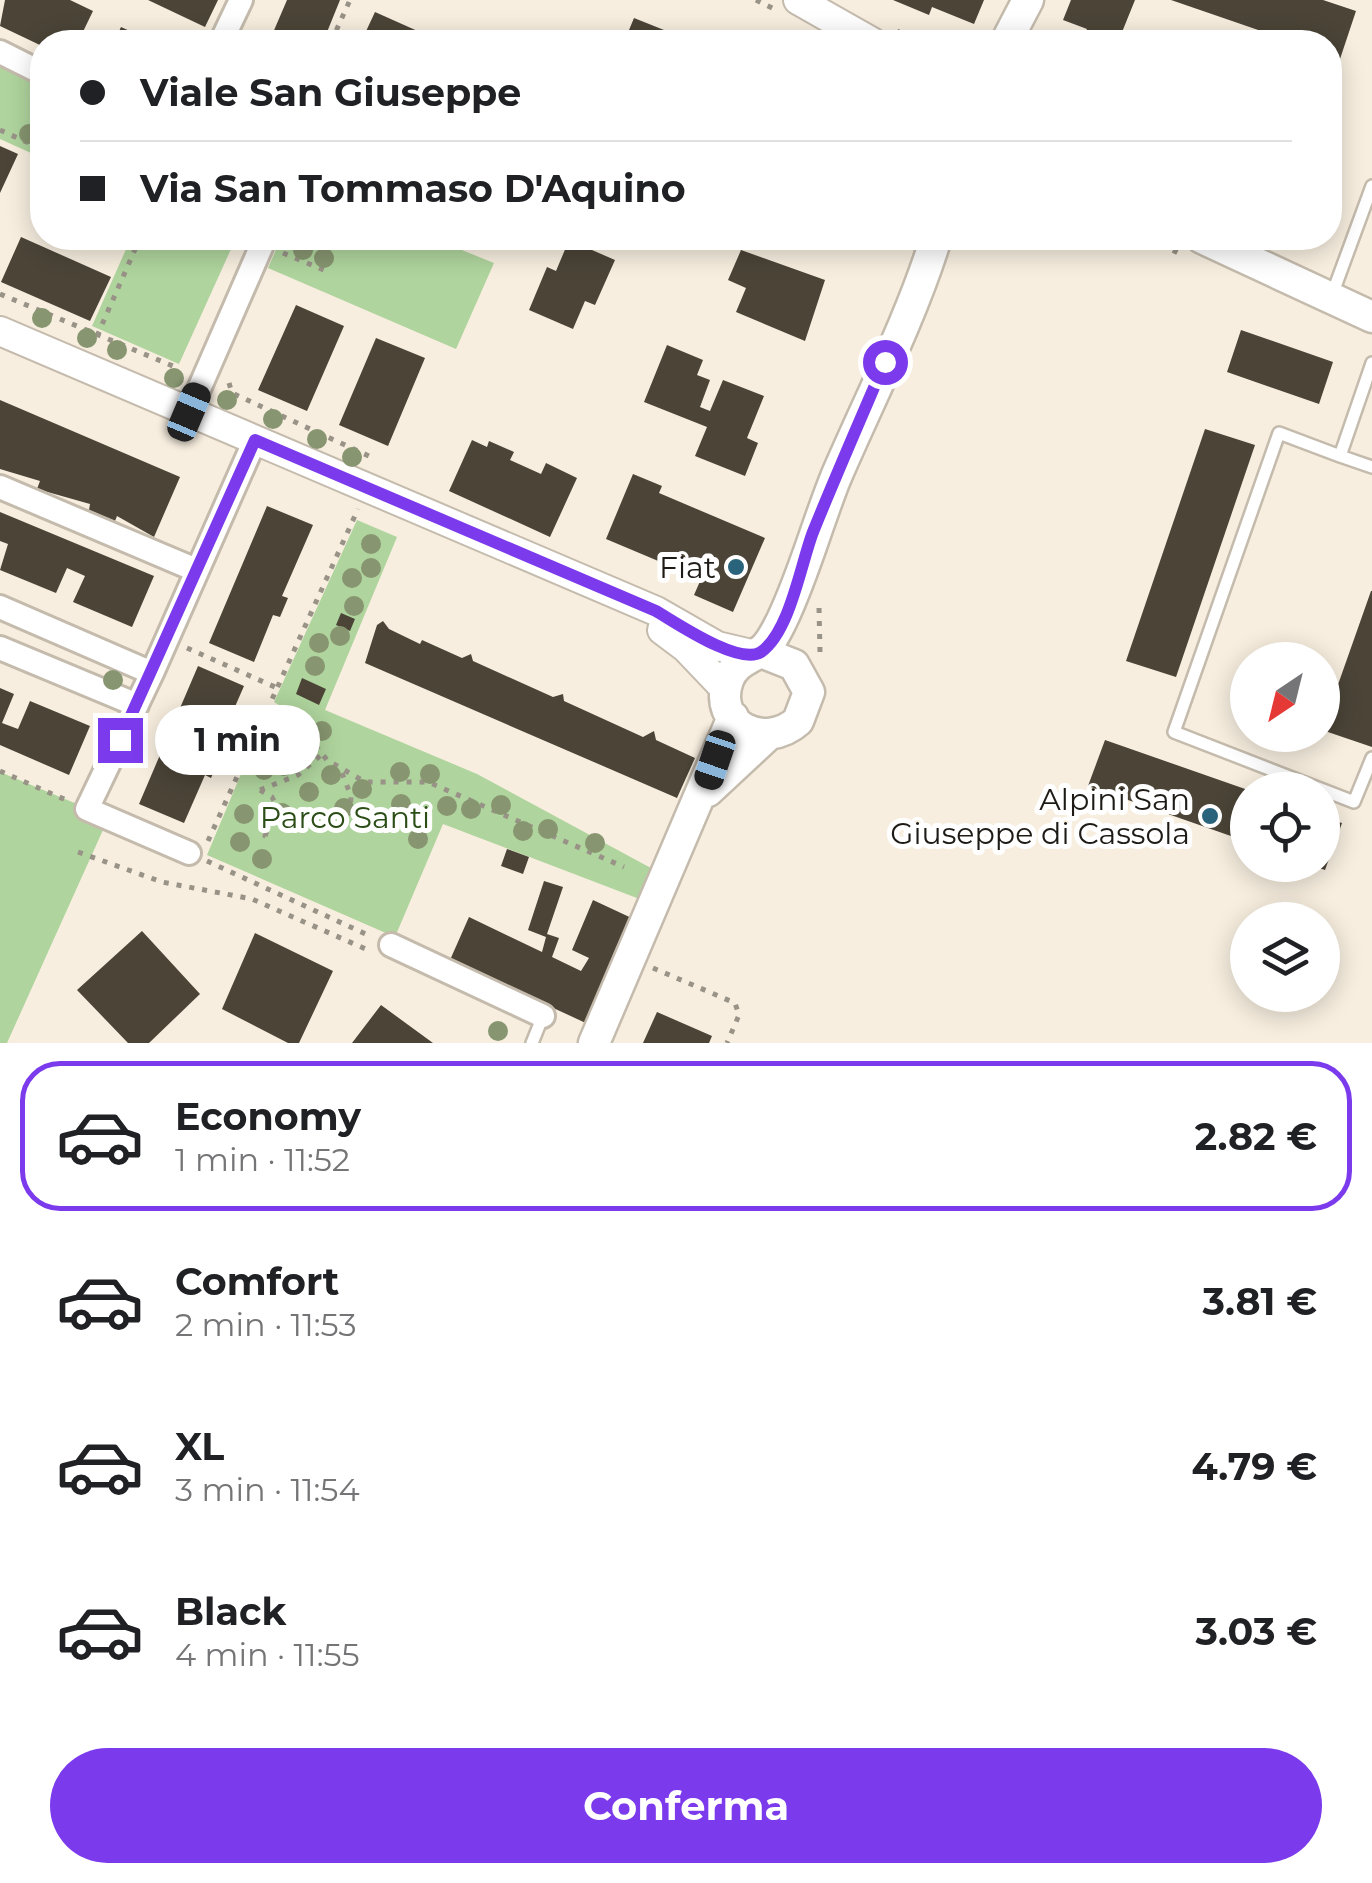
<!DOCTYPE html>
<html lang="it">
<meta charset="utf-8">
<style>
:root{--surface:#fff;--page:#f6f6f6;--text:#202124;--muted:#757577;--line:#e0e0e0;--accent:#7c3aed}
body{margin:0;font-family:Montserrat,sans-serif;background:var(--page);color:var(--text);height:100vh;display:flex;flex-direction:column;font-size:38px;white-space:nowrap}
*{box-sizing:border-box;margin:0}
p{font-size:32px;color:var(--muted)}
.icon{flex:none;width:55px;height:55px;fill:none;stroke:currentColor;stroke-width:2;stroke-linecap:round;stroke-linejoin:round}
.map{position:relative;height:1043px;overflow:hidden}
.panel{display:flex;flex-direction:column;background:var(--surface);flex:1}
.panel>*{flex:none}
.banner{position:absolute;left:30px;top:30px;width:1312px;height:220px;border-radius:40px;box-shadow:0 5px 25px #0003;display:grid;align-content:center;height:220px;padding:0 50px;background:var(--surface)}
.needle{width:65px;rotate:215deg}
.buttons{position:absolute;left:1230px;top:642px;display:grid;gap:20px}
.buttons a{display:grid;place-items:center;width:110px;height:110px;border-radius:50%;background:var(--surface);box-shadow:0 5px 25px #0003;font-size:50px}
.end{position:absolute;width:45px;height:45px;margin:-22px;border:12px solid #7c3aed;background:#fff;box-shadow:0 0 0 5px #fff}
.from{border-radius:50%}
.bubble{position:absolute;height:70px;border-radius:35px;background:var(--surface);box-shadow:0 5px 25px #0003;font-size:32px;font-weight:700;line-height:70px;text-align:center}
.car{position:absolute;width:30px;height:60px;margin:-30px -15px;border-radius:12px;box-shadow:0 0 8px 2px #0007;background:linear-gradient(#222 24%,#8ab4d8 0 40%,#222 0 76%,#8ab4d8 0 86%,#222 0)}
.banner b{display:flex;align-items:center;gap:35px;height:95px;font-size:38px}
.banner b+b{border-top:2px solid var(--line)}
.banner i{width:25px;height:25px;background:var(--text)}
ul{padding:18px 0 0;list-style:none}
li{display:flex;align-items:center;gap:30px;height:150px;margin:0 20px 15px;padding:0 30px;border:5px solid transparent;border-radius:40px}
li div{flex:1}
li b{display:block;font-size:38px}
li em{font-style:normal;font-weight:700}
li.active{border-color:var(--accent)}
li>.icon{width:90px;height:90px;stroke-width:1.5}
.cta{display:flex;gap:20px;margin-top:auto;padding:20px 50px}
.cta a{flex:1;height:115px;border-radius:60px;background:var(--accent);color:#fff;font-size:40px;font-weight:700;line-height:115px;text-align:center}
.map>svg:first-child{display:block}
.green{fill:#afd49d}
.building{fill:#4b4437}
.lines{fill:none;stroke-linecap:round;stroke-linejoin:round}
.service-casing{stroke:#c4bbad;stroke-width:16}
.minor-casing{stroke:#c4bbad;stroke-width:28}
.tertiary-casing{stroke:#c4bbad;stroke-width:32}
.secondary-casing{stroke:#c4bbad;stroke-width:35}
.path{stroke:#989287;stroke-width:5;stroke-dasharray:5 8;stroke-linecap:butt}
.service{stroke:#fff;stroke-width:11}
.minor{stroke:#fff;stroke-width:22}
.tertiary{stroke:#fff;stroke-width:28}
.secondary{stroke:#fff;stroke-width:30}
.tree{fill:#879570}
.route{stroke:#7c3aed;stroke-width:12}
.poi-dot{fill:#29647c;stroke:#fff;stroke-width:4}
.labels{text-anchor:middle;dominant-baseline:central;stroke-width:10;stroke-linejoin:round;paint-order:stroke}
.poi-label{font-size:30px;fill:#1e1b16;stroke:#fff;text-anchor:end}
.park-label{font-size:30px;fill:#2b4d16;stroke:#fff}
</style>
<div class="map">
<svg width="1372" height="1043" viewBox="0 0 1372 1043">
<rect width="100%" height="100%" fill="#f7eedf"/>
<path class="green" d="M0 65 42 86V158L0 139Z
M131 238H236L179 364 92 326Z
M281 238H432L494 263 456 349 268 268Z
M357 520 397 537 325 710 477 774 662 874 650 903 443 824 395 937 207 855 259 731 278 737 292 726 290 712 274 702Z
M0 772 77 804 112 810 7 1043H0Z"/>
<path class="building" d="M5 0H70L93 11 78 42H42V46L0 26Z
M148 0H218L205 27Z
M287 0H340L323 42H269Z
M893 0H984L974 24 932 7 929 15Z
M1071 0H1135L1118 42 1084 35 1087 29 1063 20Z
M1171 0H1323L1356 11 1340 59 1330 55V42H1293Z
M375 12 431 37 428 42H361Z
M634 18 694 42H624Z
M121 27 154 42H114Z
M0 146 18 154 0 193Z
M42 189V214L34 210Z
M21 237 111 277 90 321 1 282Z
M99 238H126L122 247Z
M569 240 615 260 595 305 585 301 573 329 529 310 547 267 556 271Z
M741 250 825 280 805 341 736 312 746 288 728 280Z
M296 305 344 326 307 411 258 390Z
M1241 330 1333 362 1319 404 1227 372Z
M376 338 425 358 388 446 339 425Z
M667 345 703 360 697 375 710 380 700 407 710 411 723 380 764 396 747 438 758 443 745 476 695 456 707 427 644 402Z
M0 400 180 477 154 537 117 516 115 521 89 510 90 504 37 489 40 481 0 469Z
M1205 429 1255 445 1176 677 1126 661Z
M472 440 487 447 489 441 514 452 510 460 541 474 546 463 577 478 550 537 449 491Z
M633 474 662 486 659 493 765 538 733 612 694 595 701 579 606 539Z
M267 506 313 525 282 596 288 598 280 617 273 615 254 662 209 643Z
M0 512 154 576 132 627 73 602 85 576 67 568 56 593 0 570 8 544 0 541Z
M1371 591H1372V747L1322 730Z
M341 613 355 619 350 631 336 625Z
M383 621 389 629 420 644 422 640 462 658 471 654 473 661 553 697 563 694 564 701 643 737 654 731 656 740 695 758 677 798 365 663 377 625Z
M198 666 244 686 213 757 219 760 211 778 205 775 184 823 139 804Z
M302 678 326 689 319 705 296 694Z
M0 688 14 694 2 723 18 729 30 701 90 726 69 775 0 745Z
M1105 740 1248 790V842L1088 786Z
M1322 817 1342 823 1325 870 1313 866 1322 865Z
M507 849 529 857 523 874 501 866Z
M544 881 563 887 547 934 559 938 552 957 581 971 589 958 572 950 593 900 638 921 590 1025 450 960 469 917 542 952 546 937 528 930Z
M142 931 200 994 149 1043H128L77 990Z
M255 933 333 971 299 1043H288L222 1009Z
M381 1005 433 1043H352Z
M657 1012 712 1036 709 1043H643Z"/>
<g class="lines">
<defs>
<path id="service" d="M1332 295 1372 186
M1372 363 1340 456 1372 467
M1340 456 1279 433 1174 732 1354 802 1372 758
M532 1043 543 1016"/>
<path id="minor" d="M221 42 241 0
M0 52 42 73
M189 412 265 238
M0 487 196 570
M0 607 152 673
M0 648 137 705
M189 853 87 809 152 673 255 440
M391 945 543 1016"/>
<path id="tertiary" d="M798 0 872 42
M0 331 656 611 717 646 751 654
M662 630 686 648 726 690"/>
<path id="secondary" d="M1006 42 1028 0
M1202 238 1372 317
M761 652 794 665 809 692 798 721C764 751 712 725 728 680 735 662 748 660 761 651 770 645 777 630 782 620 804 574 817 524 836 477 870 398 911 319 936 238
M708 791 766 737
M594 1043 733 717"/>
</defs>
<use href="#service" class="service-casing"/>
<use href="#minor" class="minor-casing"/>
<use href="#tertiary" class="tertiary-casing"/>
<use href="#secondary" class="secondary-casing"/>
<path class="path" d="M756 0 774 9
M897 31 917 42
M331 42 350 0
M0 130 42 149
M1150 238 1178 253
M283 253 331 273
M0 294 180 369
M97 336 140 238
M229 383 232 393 371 457
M819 608 820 652
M187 648 275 687
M259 722 292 725 305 732 327 760 365 782H428L624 867
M0 771 66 800
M342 773 351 796 350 813
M260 790 298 775 321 755
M260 790 272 797 277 807 265 836 270 838
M208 841 358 509
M78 852 162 882 252 899 368 950
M207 861 370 936
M653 968 735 1003 739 1015 727 1043"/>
<use href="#service" class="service"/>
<use href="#minor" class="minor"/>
<use href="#tertiary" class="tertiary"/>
<use href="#secondary" class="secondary"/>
</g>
<g class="tree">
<circle cx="29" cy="134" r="10"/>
<circle cx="303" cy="250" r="10"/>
<circle cx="324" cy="258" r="10"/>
<circle cx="42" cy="318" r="10"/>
<circle cx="87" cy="338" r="10"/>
<circle cx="117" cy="350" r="10"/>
<circle cx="174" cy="378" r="10"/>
<circle cx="227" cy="400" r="10"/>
<circle cx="273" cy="419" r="10"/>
<circle cx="317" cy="439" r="10"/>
<circle cx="352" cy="457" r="10"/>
<circle cx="371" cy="544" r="10"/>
<circle cx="371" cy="568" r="10"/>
<circle cx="352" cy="578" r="10"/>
<circle cx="354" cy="606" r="10"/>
<circle cx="340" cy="636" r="10"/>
<circle cx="319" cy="643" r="10"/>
<circle cx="315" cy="666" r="10"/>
<circle cx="113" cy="680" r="10"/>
<circle cx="322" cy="731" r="10"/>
<circle cx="306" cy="754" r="10"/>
<circle cx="284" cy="766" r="10"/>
<circle cx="264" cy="770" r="10"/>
<circle cx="400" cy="772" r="10"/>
<circle cx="430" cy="774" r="10"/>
<circle cx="331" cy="775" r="10"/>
<circle cx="362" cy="789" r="10"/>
<circle cx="309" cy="792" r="10"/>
<circle cx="401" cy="804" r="10"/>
<circle cx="501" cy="805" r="10"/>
<circle cx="447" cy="806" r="10"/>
<circle cx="344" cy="808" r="10"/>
<circle cx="471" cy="809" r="10"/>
<circle cx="282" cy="813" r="10"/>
<circle cx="244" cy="814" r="10"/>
<circle cx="382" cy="823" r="10"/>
<circle cx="548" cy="829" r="10"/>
<circle cx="523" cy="831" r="10"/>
<circle cx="418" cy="839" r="10"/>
<circle cx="240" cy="842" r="10"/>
<circle cx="595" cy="843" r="10"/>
<circle cx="262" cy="859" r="10"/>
<circle cx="498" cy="1031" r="10"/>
</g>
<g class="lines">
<path class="route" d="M120 740 255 440 656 611C675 622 739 666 761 652 790 632 801 563 813 532 836 475 861 418 885 362"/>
</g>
<g class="poi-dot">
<circle cx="736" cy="567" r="10"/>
<circle cx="1210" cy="816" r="10"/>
</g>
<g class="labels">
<g class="poi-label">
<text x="716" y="567">Fiat</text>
<text x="1190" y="799">Alpini San<tspan x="1190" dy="34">Giuseppe di Cassola</tspan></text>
</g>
<g class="park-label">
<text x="345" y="817">Parco Santi</text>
</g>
</g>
</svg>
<div class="buttons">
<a><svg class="needle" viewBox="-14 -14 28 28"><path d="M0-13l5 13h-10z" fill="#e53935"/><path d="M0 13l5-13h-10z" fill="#757577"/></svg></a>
<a><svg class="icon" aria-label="locate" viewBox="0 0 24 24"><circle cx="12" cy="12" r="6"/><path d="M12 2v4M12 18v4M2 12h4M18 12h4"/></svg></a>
<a><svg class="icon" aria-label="layers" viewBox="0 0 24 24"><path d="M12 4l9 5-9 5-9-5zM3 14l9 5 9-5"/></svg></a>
</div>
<i class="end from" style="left:885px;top:362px"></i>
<i class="end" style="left:120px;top:740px"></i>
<div class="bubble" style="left:155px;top:705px;width:165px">1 min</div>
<i class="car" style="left:189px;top:412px;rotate:23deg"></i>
<i class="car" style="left:715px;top:760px;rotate:199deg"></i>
<div class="banner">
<b><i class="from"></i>Viale San Giuseppe</b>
<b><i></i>Via San Tommaso D'Aquino</b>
</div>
</div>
<section class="panel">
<ul>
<li class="active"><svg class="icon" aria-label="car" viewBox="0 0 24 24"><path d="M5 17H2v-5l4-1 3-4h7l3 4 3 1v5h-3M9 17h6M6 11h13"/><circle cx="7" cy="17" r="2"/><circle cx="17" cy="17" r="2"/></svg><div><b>Economy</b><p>1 min · 11:52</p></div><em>2.82 €</em></li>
<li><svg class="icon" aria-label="car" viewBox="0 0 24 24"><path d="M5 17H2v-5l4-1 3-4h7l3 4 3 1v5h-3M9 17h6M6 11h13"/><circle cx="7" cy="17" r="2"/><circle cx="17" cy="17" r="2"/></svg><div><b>Comfort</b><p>2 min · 11:53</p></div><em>3.81 €</em></li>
<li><svg class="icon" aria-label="car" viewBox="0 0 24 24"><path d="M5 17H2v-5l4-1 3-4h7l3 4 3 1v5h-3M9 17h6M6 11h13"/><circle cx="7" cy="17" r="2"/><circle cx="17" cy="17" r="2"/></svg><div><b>XL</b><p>3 min · 11:54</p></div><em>4.79 €</em></li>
<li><svg class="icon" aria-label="car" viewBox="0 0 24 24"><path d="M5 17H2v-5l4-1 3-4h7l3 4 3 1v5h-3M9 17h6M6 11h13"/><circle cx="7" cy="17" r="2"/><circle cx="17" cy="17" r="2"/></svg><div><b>Black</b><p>4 min · 11:55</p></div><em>3.03 €</em></li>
</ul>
<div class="cta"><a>Conferma</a></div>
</section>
